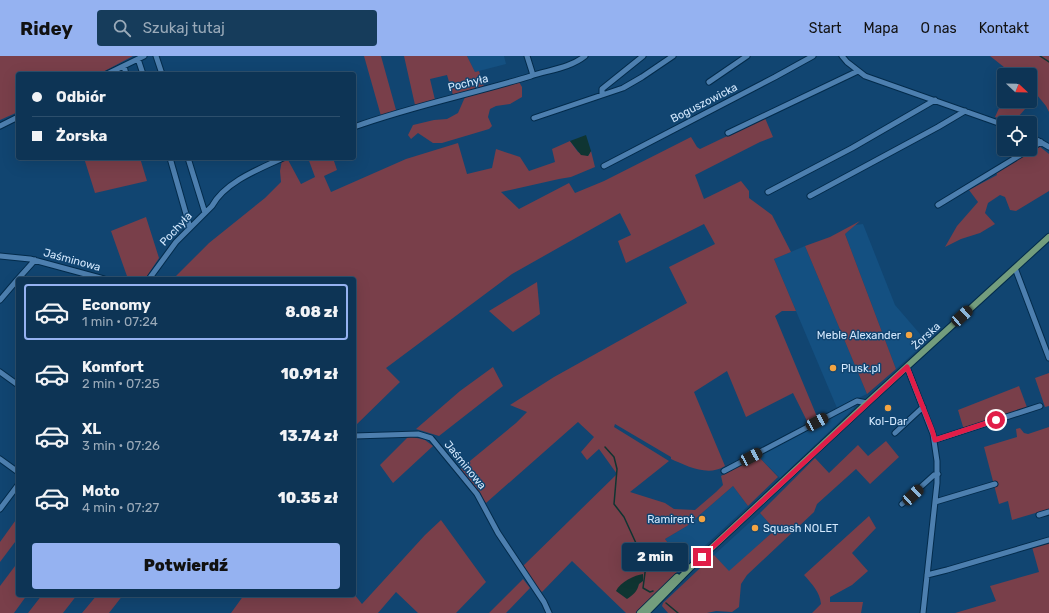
<!DOCTYPE html>
<html lang="pl">
<meta charset="utf-8">
<style>
:root{--surface:#0d3455;--page:#163c5b;--text:#f1f3f6;--muted:#9aaab9;--line:#2d4f6c;--accent:#95b2f1}
body{margin:0;font-family:Rubik,sans-serif;background:var(--page);color:var(--text);height:100vh;display:flex;flex-direction:column;font-size:15px;white-space:nowrap}
*{box-sizing:border-box;margin:0}
p{font-size:13px;color:var(--muted)}
.icon{flex:none;width:22px;height:22px;fill:none;stroke:currentColor;stroke-width:2;stroke-linecap:round;stroke-linejoin:round}
.map{position:relative;flex:1;overflow:hidden}
.side{position:absolute;left:16px;top:221px;width:340px;height:320px;display:flex;flex-direction:column;background:var(--surface);border-radius:4px;box-shadow:0 4px 16px #0002,0 0 0 1px var(--line)}
.side>*{flex:none}
.hud{position:absolute;left:16px;top:16px;width:340px;height:88px;border-radius:4px;box-shadow:0 4px 16px #0002,0 0 0 1px var(--line);display:grid;align-content:center;height:88px;padding:0 16px;background:var(--surface)}
.needle{width:26px;rotate:112deg}
.tools{position:absolute;left:997px;top:12px;display:grid;gap:8px}
.tools a{display:grid;place-items:center;width:40px;height:40px;border-radius:4px;background:var(--surface);box-shadow:0 4px 16px #0002,0 0 0 1px var(--line);font-size:20px}
.end{position:absolute;width:18px;height:18px;margin:-9px;border:5px solid #e11d48;background:#fff;box-shadow:0 0 0 2px #fff}
.from{border-radius:50%}
.bubble{position:absolute;height:28px;border-radius:4px;background:var(--surface);box-shadow:0 4px 16px #0002,0 0 0 1px var(--line);font-size:13px;font-weight:800;line-height:28px;text-align:center}
.car{position:absolute;width:12px;height:24px;margin:-12px -6px;border-radius:5px;box-shadow:0 0 3px 1px #0007;background:linear-gradient(#222 24%,#8ab4d8 0 40%,#222 0 76%,#8ab4d8 0 86%,#222 0)}
.hud b{display:flex;align-items:center;gap:14px;height:38px;font-size:15px}
.hud b+b{border-top:1px solid var(--line)}
.hud i{width:10px;height:10px;background:var(--text)}
ul{padding:7px 0 0;list-style:none}
li{display:flex;align-items:center;gap:12px;height:56px;margin:0 8px 6px;padding:0 8px;border:2px solid transparent;border-radius:4px}
li div{flex:1}
li b{display:block;font-size:15px}
li em{font-style:normal;font-weight:800}
li.selected{border-color:var(--accent)}
li>.icon{width:36px;height:36px;stroke-width:1.5}
.button{display:flex;gap:8px;margin-top:auto;padding:8px 16px}
.button a{flex:1;height:46px;border-radius:4px;background:var(--accent);color:#111;font-size:16px;font-weight:800;line-height:46px;text-align:center}
header{display:flex;align-items:center;gap:24px;box-sizing:border-box;height:56px;padding:0 20px;background:var(--accent);color:#111}
header strong{font-size:19px}
nav{display:flex;gap:22px;margin-inline-start:auto;font-size:14px}
.search{width:280px;height:36px;background:var(--page);display:flex;align-items:center;gap:10px;box-sizing:border-box;padding:0 14px;border-radius:4px;color:var(--muted);font-size:15px}
.map>svg:first-child{display:block}
.built{fill:#145081}
.green{fill:#793f4a}
.water{fill:#0f3532}
.lines{fill:none;stroke-linecap:round;stroke-linejoin:round}
.stream{stroke:#0f3532;stroke-width:1.5}
.minor-casing{stroke:#032b4b;stroke-width:7}
.major-casing{stroke:#032b4b;stroke-width:8}
.minor{stroke:#4d7faf;stroke-width:5}
.major{stroke:#739d7d;stroke-width:6}
.route{stroke:#e11d48;stroke-width:5}
.poi-dot{fill:#f3a442;stroke:#114571;stroke-width:1.5}
.labels{text-anchor:middle;dominant-baseline:central;stroke-width:3;stroke-linejoin:round;paint-order:stroke}
.street-label{font-size:11px;fill:#d4e9fe;stroke:#114571}
.poi-label{font-size:11px;fill:#d4e9fe;stroke:#114571;text-anchor:end}
</style>
<header>
<strong>Ridey</strong>
<div class="search"><svg class="icon" aria-label="search" viewBox="0 0 24 24"><circle cx="10" cy="10" r="6"/><path d="M15 15l6 6"/></svg>Szukaj tutaj</div>
<nav><a>Start</a><a>Mapa</a><a>O nas</a><a>Kontakt</a></nav>
</header>
<div class="map">
<svg width="1049" height="557" viewBox="0 0 1049 557">
<rect width="100%" height="100%" fill="#114571"/>
<path class="built" d="M467 0H504L506 8 475 16Z
M863 168 895 249 920 278 925 287 896 313 845 178 855 169Z
M805 190 867 338 837 352 774 203Z
M853 350 854 352 780 422 758 400 811 371Z
M733 430 748 450 684 509 665 483 687 470Z
M760 457 775 474 729 516 714 499Z"/>
<path class="green" d="M0 0H133L99 18H18V56L0 64Z
M364 0H381L396 54 381 60Z
M404 0H467L475 16 479 15 484 31 453 39 447 19 430 23 435 44 415 49Z
M990 0H1049V56L1046 50 1037 39 1013 67 995 61 1004 41V45H1030V19H1014Z
M519 26 522 31V41L510 48 496 50 490 53 488 61 492 70 489 73 442 87H433L418 77 411 83 408 79 413 69 434 64 447 63 458 57 465 41Z
M765 62 773 81 760 86 695 119 704 143 741 125 749 135V142L772 159 791 196 774 203 796 255H782L775 260 818 363 808 367 793 337 746 361 727 315 694 336 725 410C708 421 687 410 671 403V401L615 368 614 371 669 405 630 436 665 447 674 453 695 454 716 436 723 429 721 420 758 400 778 421 748 450 733 430 687 470 665 483 684 509 636 557H626L572 505 542 536 532 526 523 510 617 418 599 393 587 404 581 396 594 381 578 366 486 447 459 414 516 367 527 356 510 349 554 321 687 247 669 211 715 188 704 168 626 207 618 185 631 179 620 157 512 218 386 312 400 326 354 371V223H178L175 221 209 187 265 142 281 126 280 115 282 104 287 102 301 128 315 121 308 102H333L337 114 324 120 331 136 406 103 458 87 467 118 492 112 496 93 520 101 529 115 555 106 552 93 570 85 578 96 588 100 591 95 595 111 571 121 559 123 501 136 519 153 569 127 575 137 604 125 691 81 697 91 700 93Z
M1039 90 1049 98V135L1016 155 1010 154 1005 141 1000 139 988 147 985 157 995 168 980 177 961 183 945 191 957 170 978 146 969 134 997 119 996 116Z
M84 102H140L147 125 95 137Z
M146 161 159 202 145 223H128L111 175Z
M860 165 845 178 896 313 867 338 805 190 830 181Z
M537 226 540 258 513 276 489 255Z
M493 311 503 330 439 380 416 373 460 335Z
M1049 317V350L1045 351 1035 322Z
M1019 330 1028 354 964 374 958 354Z
M1049 371V453L1012 464 1008 445 999 448 984 391 1017 381 1016 373 1020 372 1024 377 1028 378Z
M409 380 425 384 433 390 393 427 380 409Z
M886 385 899 401 870 428 856 413 817 448 814 456 747 519 741 528 739 551 732 556 716 555 707 557H668L662 550 663 547 714 499 729 515 775 474 760 457 815 402 829 417 858 389 868 400Z
M869 460 876 472 852 497 868 515 852 529 830 541V546H863L861 557H812L821 548C820 536 812 528 804 519Z
M18 461V482L0 506V486Z
M441 464 486 526 456 557H418L396 536 378 557H231L244 539 354 538 362 548 425 479Z
M1049 486V557H955L996 545 990 530 1039 516 1032 491Z
M18 506V539H27L14 557H0V530Z
M523 523 530 532 506 557H489Z
M42 539H77L63 557H28Z
M97 539H123L109 557H82Z"/>
<path class="water" d="M586 79 591 95 588 100 581 99 570 85Z
M643 518V525L639 528C637 536 633 539 627 543L616 535C620 526 635 519 643 518Z"/>
<g class="lines">
<path class="stream" d="M1040 0 1049 6
M605 391 614 401 617 413 614 448 624 461 646 509 643 532 650 536 653 535
M666 547 678 557"/>
<defs>
<path id="minor" d="M156 0 162 18
M527 0 533 19
M842 0 847 6 865 20 1004 69
M138 3 143 18
M124 10 126 18
M107 18 144 0
M709 26 747 0
M602 39V33L643 0
M534 62 623 32 642 21 673 0
M0 70 18 61
M354 71C412 50 472 38 531 20 549 14 570 12 585 0
M728 77 858 15
M1030 80 1049 91
M1030 93 1041 86
M170 102 190 172
M188 102 205 157
M604 110 775 21 813 0
M768 136 852 92 935 44
M810 140 938 71 965 55
M938 149 1030 93
M0 200 30 203 104 223
M1015 212 1049 302
M18 223 35 204
M149 223 176 186 212 150C225 126 259 113 283 102
M0 244 18 223
M907 311 933 378 937 405V427L923 557
M0 316 18 329
M895 377 923 351
M354 380 418 378 431 382 477 438 498 477 544 546 549 557
M935 384 1040 350
M0 403 18 416
M724 415 857 345 867 347
M935 446 995 428
M902 448 934 419 938 418
M0 453 18 429
M1039 459 1049 456
M927 519 947 514 1049 484"/>
<path id="major" d="M640 557 677 521
M646 557 691 511 867 347 1049 181"/>
</defs>
<use href="#minor" class="minor-casing"/>
<use href="#major" class="major-casing"/>
<use href="#minor" class="minor"/>
<use href="#major" class="major"/>
</g>
<g class="lines">
<path class="route" d="M702 501 907 311 932 374 935 384 996 364"/>
</g>
<g class="poi-dot">
<circle cx="909" cy="279" r="4"/>
<circle cx="833" cy="312" r="4"/>
<circle cx="888" cy="352" r="4"/>
<circle cx="702" cy="463" r="4"/>
<circle cx="755" cy="472" r="4"/>
</g>
<g class="labels">
<g class="street-label">
<text transform="translate(468 27) rotate(-14)">Pochyła</text>
<text transform="translate(704 47) rotate(-27)">Boguszowicka</text>
<text transform="translate(176 173) rotate(-47)">Pochyła</text>
<text transform="translate(72 204) rotate(15)">Jaśminowa</text>
<text transform="translate(926 280) rotate(-42)">Żorska</text>
<text transform="translate(465 409) rotate(51)">Jaśminowa</text>
</g>
<g class="poi-label">
<text x="901" y="279">Meble Alexander</text>
<text x="841" y="312" text-anchor="start">Plusk.pl</text>
<text x="888" y="365" text-anchor="middle">Kol-Dar</text>
<text x="694" y="463">Ramirent</text>
<text x="763" y="472" text-anchor="start">Squash NOLET</text>
</g>
</g>
</svg>
<div class="tools">
<a><svg class="needle" viewBox="-14 -14 28 28"><path d="M0-13l5 13h-10z" fill="#e53935"/><path d="M0 13l5-13h-10z" fill="#9aaab9"/></svg></a>
<a><svg class="icon" aria-label="locate" viewBox="0 0 24 24"><circle cx="12" cy="12" r="6"/><path d="M12 2v4M12 18v4M2 12h4M18 12h4"/></svg></a>
</div>
<i class="end from" style="left:996px;top:364px"></i>
<i class="end" style="left:702px;top:501px"></i>
<div class="bubble" style="left:622px;top:487px;width:66px">2 min</div>
<i class="car" style="left:962px;top:260px;rotate:48deg"></i>
<i class="car" style="left:817px;top:366px;rotate:62deg"></i>
<i class="car" style="left:751px;top:401px;rotate:62deg"></i>
<i class="car" style="left:913px;top:439px;rotate:47deg"></i>
<div class="hud">
<b><i class="from"></i>Odbiór</b>
<b><i></i>Żorska</b>
</div>
<section class="side">
<ul>
<li class="selected"><svg class="icon" aria-label="car" viewBox="0 0 24 24"><path d="M5 17H2v-5l4-1 3-4h7l3 4 3 1v5h-3M9 17h6M6 11h13"/><circle cx="7" cy="17" r="2"/><circle cx="17" cy="17" r="2"/></svg><div><b>Economy</b><p>1 min · 07:24</p></div><em>8.08 zł</em></li>
<li><svg class="icon" aria-label="car" viewBox="0 0 24 24"><path d="M5 17H2v-5l4-1 3-4h7l3 4 3 1v5h-3M9 17h6M6 11h13"/><circle cx="7" cy="17" r="2"/><circle cx="17" cy="17" r="2"/></svg><div><b>Komfort</b><p>2 min · 07:25</p></div><em>10.91 zł</em></li>
<li><svg class="icon" aria-label="car" viewBox="0 0 24 24"><path d="M5 17H2v-5l4-1 3-4h7l3 4 3 1v5h-3M9 17h6M6 11h13"/><circle cx="7" cy="17" r="2"/><circle cx="17" cy="17" r="2"/></svg><div><b>XL</b><p>3 min · 07:26</p></div><em>13.74 zł</em></li>
<li><svg class="icon" aria-label="car" viewBox="0 0 24 24"><path d="M5 17H2v-5l4-1 3-4h7l3 4 3 1v5h-3M9 17h6M6 11h13"/><circle cx="7" cy="17" r="2"/><circle cx="17" cy="17" r="2"/></svg><div><b>Moto</b><p>4 min · 07:27</p></div><em>10.35 zł</em></li>
</ul>
<div class="button"><a>Potwierdź</a></div>
</section>
</div>
